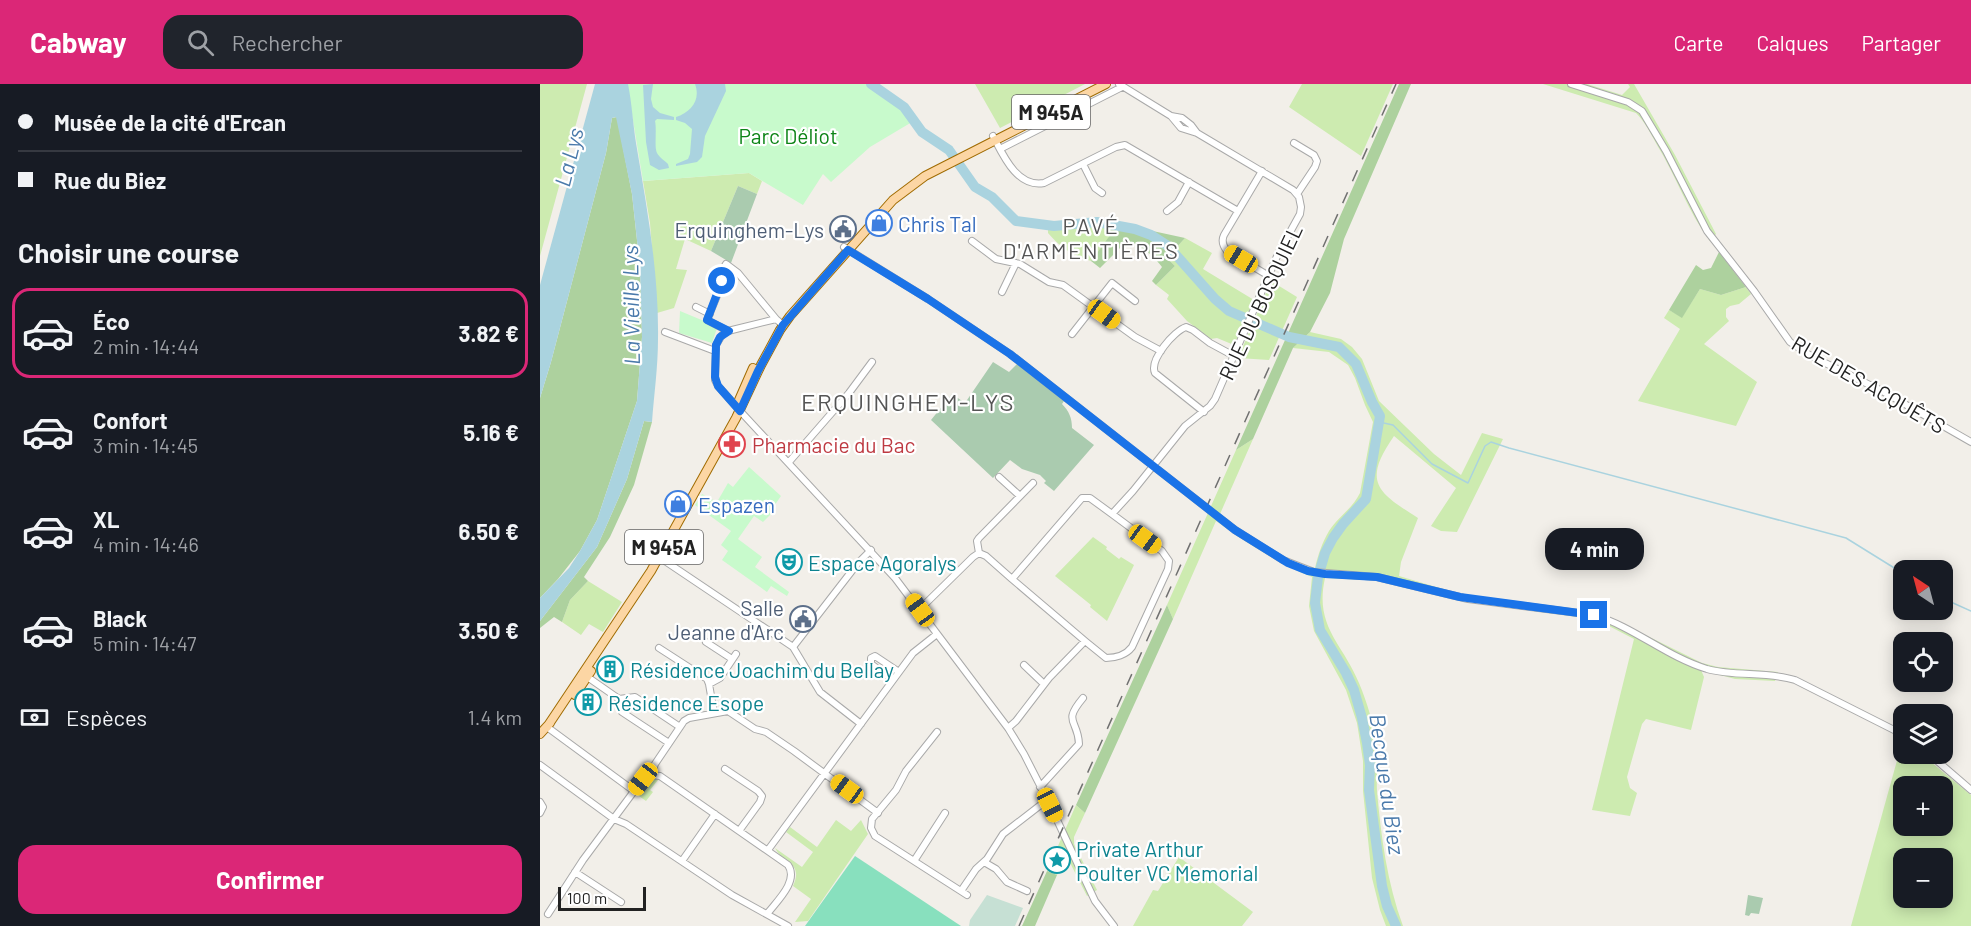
<!DOCTYPE html>
<html lang="fr">
<meta charset="utf-8">
<style>
:root{--surface:#171b24;--page:#20242c;--text:#f1f3f6;--muted:#9ea1a6;--line:#363941;--accent:#db2777}
body{margin:0;font-family:Barlow,sans-serif;background:var(--page);color:var(--text);height:100vh;display:flex;flex-direction:column;font-size:22px;white-space:nowrap}
*{box-sizing:border-box;margin:0}
p{font-size:20px;color:var(--muted)}
.icon{flex:none;width:33px;height:33px;fill:none;stroke:currentColor;stroke-width:2;stroke-linecap:round;stroke-linejoin:round}
.map{position:relative;flex:1;overflow:hidden}
.sheet{display:flex;flex-direction:column;background:var(--surface);width:540px}
.sheet>*{flex:none}
.top-card{display:grid;align-content:center;height:132px;padding:0 18px;background:var(--surface)}
.needle{width:39px;rotate:324deg}
.buttons{position:absolute;left:1353px;top:476px;display:grid;gap:12px}
.buttons a{display:grid;place-items:center;width:60px;height:60px;border-radius:12px;background:var(--surface);box-shadow:0 3px 15px #0003;font-size:30px}
.scale{position:absolute;left:18px;bottom:15px;width:88px;box-sizing:border-box;padding-left:6px;border:3px solid #222;border-top:0;font-size:16px;line-height:21px;white-space:nowrap;color:#222;-webkit-text-stroke:4px #fff;paint-order:stroke}
.end{position:absolute;width:27px;height:27px;margin:-14px;border:8px solid #1a73e8;background:#fff;box-shadow:0 0 0 3px #fff}
.from{border-radius:50%}
.bubble{position:absolute;height:42px;border-radius:18px;background:var(--surface);box-shadow:0 3px 15px #0003;font-size:20px;font-weight:700;line-height:42px;text-align:center}
.car{position:absolute;width:18px;height:36px;margin:-18px -9px;border-radius:8px;box-shadow:0 0 4px 2px #0007;background:linear-gradient(#f5c518 24%,#345 0 40%,#f5c518 0 76%,#345 0 86%,#f5c518 0)}
.top-card b{display:flex;align-items:center;gap:21px;height:57px;font-size:22px}
.top-card b+b{border-top:2px solid var(--line)}
.top-card i{width:15px;height:15px;background:var(--text)}
ul{padding:0;list-style:none}
li{display:flex;align-items:center;gap:18px;height:90px;margin:0 12px 9px;padding:0 6px;border:3px solid transparent;border-radius:18px}
li div{flex:1}
li b{display:block;font-size:22px}
li em{font-style:normal;font-weight:700}
li.on{border-color:var(--accent)}
li>.icon{width:54px;height:54px;stroke-width:1.5}
h2{padding:0 18px;font-size:27px;line-height:72px}
.pay{display:flex;align-items:center;gap:15px;height:66px;padding:0 18px;font-size:22px}
.pay p{margin-inline-start:auto}
.primary-button{display:flex;gap:12px;margin-top:auto;padding:12px 18px}
.primary-button a{flex:1;height:69px;border-radius:18px;background:var(--accent);color:#fff;font-size:24px;font-weight:700;line-height:69px;text-align:center}
header{display:flex;align-items:center;gap:36px;box-sizing:border-box;height:84px;padding:0 30px;background:var(--accent);color:#fff}
header strong{font-size:28px}
nav{display:flex;gap:33px;margin-inline-start:auto;font-size:21px}
.search{width:420px;height:54px;background:var(--page);display:flex;align-items:center;gap:15px;box-sizing:border-box;padding:0 21px;border-radius:18px;color:var(--muted);font-size:22px}
main{display:flex;flex:1;min-height:0}
.map>svg:first-child{display:block}
.grass{fill:#cdebb0;fill-rule:evenodd}
.forest{fill:#add19e}
.wetland{fill:#c6e0d4}
.cemetery{fill:#aacbaf}
.park{fill:#c8facc}
.pitch{fill:#88e0be}
.water{fill:#aad3df}
.lines{fill:none;stroke-linecap:round;stroke-linejoin:round}
.stream{stroke:#aad3df;stroke-width:1.5}
.river{stroke:#aad3df;stroke-width:10}
.minor-casing{stroke:#a9a9a9;stroke-width:8}
.major-casing{stroke:#a06b00;stroke-width:10}
.minor{stroke:#fff;stroke-width:6}
.major{stroke:#fcd6a4;stroke-width:8}
.rail{stroke:#707070;stroke-width:1.5;stroke-dasharray:12 12;stroke-linecap:butt}
.route{stroke:#1a73e8;stroke-width:8}
.labels{text-anchor:middle;dominant-baseline:central;stroke-width:4.5;stroke-linejoin:round;paint-order:stroke}
.shield{fill:#fff;stroke:#646464;stroke-width:1.5}
.shield-label{font-size:20px;font-weight:bold;fill:#222}
.park-label{font-size:21px;fill:#0c8416;stroke:#fff}
.shop-label{font-size:21px;fill:#366cbe;stroke:#fff;text-anchor:start}
.service-label{font-size:21px;fill:#4e5e75;stroke:#fff;text-anchor:end}
.street-label{font-size:21px;fill:#222;stroke:#fff}
.health-label{font-size:21px;fill:#be3a42;stroke:#fff;text-anchor:start}
.culture-label{font-size:21px;fill:#0d838f;stroke:#fff;text-anchor:start}
.water-label{font-size:22px;font-style:italic;fill:#4a7aab;stroke:#fff}
.neighbourhood-label{font-size:22px;letter-spacing:1.5px;fill:#555;stroke:#fff}
.quarter-label{font-size:24px;letter-spacing:1.5px;fill:#555;stroke:#fff}
</style>
<header>
<strong>Cabway</strong>
<div class="search"><svg class="icon" aria-label="search" viewBox="0 0 24 24"><circle cx="10" cy="10" r="6"/><path d="M15 15l6 6"/></svg>Rechercher</div>
<nav><a>Carte</a><a>Calques</a><a>Partager</a></nav>
</header>
<main>
<section class="sheet">
<div class="top-card">
<b><i class="from"></i>Musée de la cité d'Ercan</b>
<b><i></i>Rue du Biez</b>
</div>
<h2>Choisir une course</h2>
<ul>
<li class="on"><svg class="icon" aria-label="car" viewBox="0 0 24 24"><path d="M5 17H2v-5l4-1 3-4h7l3 4 3 1v5h-3M9 17h6M6 11h13"/><circle cx="7" cy="17" r="2"/><circle cx="17" cy="17" r="2"/></svg><div><b>Éco</b><p>2 min · 14:44</p></div><em>3.82 €</em></li>
<li><svg class="icon" aria-label="car" viewBox="0 0 24 24"><path d="M5 17H2v-5l4-1 3-4h7l3 4 3 1v5h-3M9 17h6M6 11h13"/><circle cx="7" cy="17" r="2"/><circle cx="17" cy="17" r="2"/></svg><div><b>Confort</b><p>3 min · 14:45</p></div><em>5.16 €</em></li>
<li><svg class="icon" aria-label="car" viewBox="0 0 24 24"><path d="M5 17H2v-5l4-1 3-4h7l3 4 3 1v5h-3M9 17h6M6 11h13"/><circle cx="7" cy="17" r="2"/><circle cx="17" cy="17" r="2"/></svg><div><b>XL</b><p>4 min · 14:46</p></div><em>6.50 €</em></li>
<li><svg class="icon" aria-label="car" viewBox="0 0 24 24"><path d="M5 17H2v-5l4-1 3-4h7l3 4 3 1v5h-3M9 17h6M6 11h13"/><circle cx="7" cy="17" r="2"/><circle cx="17" cy="17" r="2"/></svg><div><b>Black</b><p>5 min · 14:47</p></div><em>3.50 €</em></li>
</ul>
<div class="pay"><svg class="icon" aria-label="cash" viewBox="0 0 24 24"><path d="M3 7h18v10H3z"/><circle cx="12" cy="12" r="2"/></svg>Espèces<p>1.4 km</p></div>
<div class="primary-button"><a>Confirmer</a></div>
</section>
<div class="map">
<svg width="1431" height="842" viewBox="0 0 1431 842">
<rect width="100%" height="100%" fill="#f2efe9"/>
<path class="grass" d="M0 0H47L0 172Z
M435 0H545L460 44Z
M762 0H853L821 72 749 23Z
M1003 0H1047L1082 11 1090 3 1088 0H1094L1135 71 1176 150 1170 157C1148 128 1136 92 1117 61 1111 50 1105 38 1096 29Z
M209 89 222 97 217 110 198 102 171 167 145 155 136 185 147 186 134 224 117 229 110 139 103 97Z
M552 135 572 150 551 177C531 170 522 165 508 149V138Z
M645 154 672 169 663 185 714 216 694 261 677 254 671 255 647 237 627 215 629 211 616 201 635 182 627 174Z
M731 197 757 213 729 276 698 274Z
M1206 203 1211 210 1199 220 1190 222 1186 225V233L1189 237 1164 260 1217 298 1196 342 1098 317 1140 245 1124 234 1129 226 1142 233 1160 205 1181 211Z
M770 248 801 255 812 263 822 275 839 317 894 370 921 391 942 349 963 355 917 448 901 447 891 442 916 404 854 352C822 398 837 408 878 434L861 478 859 492 927 512 1061 529 1162 579 1178 583 1238 588 1235 597 1195 595 1161 586 1164 593 1151 646 1106 635 1102 640 1087 693 1090 704 1097 709 1090 732 1052 726 1094 555 1067 541 1046 534 920 517 844 497 785 494C774 543 803 559 819 599 827 618 834 641 837 661 839 676 836 692 837 707 841 752 847 799 863 842H846L840 826 832 794 823 707V677L817 639 806 606 774 547 769 522 772 493C737 479 707 459 676 437L633 535 627 521 696 366 713 355 680 430C708 451 740 478 775 484 778 471 782 459 789 447 798 433 812 425 820 409L833 338 825 321 815 294 808 281 789 268 753 264Z
M553 453 567 463 566 465 579 475 581 473 594 481 567 537 550 523 551 521 515 492Z
M48 497 82 518 63 548 49 540 41 551 22 538 30 516Z
M1363 655 1364 669H1380L1431 711V842H1311ZM1364 702H1402V741H1364ZM1364 774H1402V813H1364Z
M113 695 118 696 110 706 113 708 106 717 96 710 105 698Z
M536 721 545 729 534 753V760L557 806 547 812 526 771 517 791 507 787Z
M296 736 311 747 321 736 328 750 268 837 255 838 271 815 253 802C264 778 243 780 235 764L262 783 273 768 246 748 250 743 277 763Z
M639 773 713 828 702 842H593L613 806 618 807Z"/>
<path class="forest" d="M859 0H871L804 155 790 209 770 248 753 264 713 355 696 366Z
M77 33 92 110 100 184 102 253 97 317 57 436 40 467 18 495 0 514V314L11 278 66 69 72 34Z
M552 135 562 136 645 154 627 174 635 182 616 201 612 197 622 183C614 172 600 160 587 157L560 184 551 177 571 150Z
M1179 168 1206 203 1181 211 1160 205 1142 234 1129 226 1156 181 1163 186 1171 184Z
M104 337 112 338 94 401 70 453 44 493 48 497 30 516 22 538 14 533 0 544V537L57 463 87 395Z
M627 521 633 535 545 729 536 721Z
M507 787 517 791 495 842H482Z"/>
<path class="wetland" d="M447 811 483 824 475 842H429L430 836Z"/>
<path class="cemetery" d="M198 102 217 110 191 179 171 167Z
M453 278 469 288 477 280 524 317 522 320C529 327 532 334 532 344L554 361 514 407 504 399 506 397 500 391 482 385 470 376 453 394 391 336 412 310 425 319Z
M1208 811 1223 814 1219 830 1211 829 1209 832 1205 831Z"/>
<path class="park" d="M87 0H328L365 28 372 38 330 63 291 98 283 90 263 121 209 89 103 97Z
M140 227 176 242 177 244 172 259 139 249Z
M209 383 241 412 232 425 234 427 223 438 214 432 198 455 222 473 215 483 249 508 247 512 231 502 227 508 182 476 188 467 181 461 191 447 155 421 162 410 177 418 188 399 193 403Z"/>
<path class="pitch" d="M315 772 421 842H265Z"/>
<path class="water" d="M55 0H88C92 20 93 40 96 59 107 124 119 189 118 255 118 283 114 311 112 338L104 337 87 395 57 463 0 537V514L29 484 40 467 57 436 97 317 102 253 100 184 92 110 76 33 72 34 66 69 11 278 0 314V201Z
M113 0 111 15 113 23 120 29 134 33V36L117 35 115 37C117 45 114 64 117 69 119 73 125 77 128 80L129 84 119 86 110 81 106 58 103 1Z
M155 0H185L186 7 165 52 162 73 157 78 136 82V80L148 75 150 70 152 45 145 39 136 36V33C151 28 161 16 155 0Z"/>
<g class="lines">
<path class="stream" d="M839 338 853 341 892 380 928 399 945 362 951 358 969 364 1306 454 1364 490
M1402 514 1431 527"/>
<path class="river" d="M331 0 364 23 382 48 409 66 435 103 452 113 476 137 514 142 557 138 595 145 611 151 628 162 675 215 689 227 749 253 799 263 816 280 832 318 840 332 826 415 803 440 793 454 785 469 778 493 775 519 780 546 806 589 814 606 822 634 827 659 830 681 829 706 842 802 847 822 856 842"/>
<defs>
<path id="minor" d="M579 0 631 32 642 34 651 41 657 49
M1031 0 1088 18 1102 27 1126 67 1167 147 1214 207 1250 258 1271 272 1342 307 1431 358
M453 52C463 71 477 104 504 99L576 63 585 61 698 127
M754 59 774 71 777 77 775 83 757 110
M460 65 582 3
M543 80 555 104 562 109
M722 87 684 151C681 157 683 162 687 167L729 192
M627 127 638 118 649 98
M432 157 456 175 480 180 509 198 523 201 595 253 621 267
M304 163 388 215 470 270 695 446 743 476 774 488 837 493 928 515 1054 531C1094 543 1127 573 1167 585 1196 593 1226 587 1255 596L1364 651
M462 208 476 179
M156 223 170 230
M243 241 236 235 188 247 182 251 176 261 175 296 178 302 201 328 355 494 468 644 484 670 510 721 555 817 574 842
M188 247 167 236 181 202 182 187 186 180 198 189 236 235
M125 248 175 267
M532 250 572 199 595 217
M664 328 615 289C609 276 634 247 646 243L653 246 670 259 694 272
M249 378 309 309 332 278
M459 393 480 412
M439 469 446 472 472 495
M119 473 253 563 280 608 321 640
M379 526 433 473 439 469 437 457 439 454 493 399
M545 557 472 495 542 414H550L572 430 593 407 645 342 670 322 675 315 738 170 760 130 761 123 759 113 753 106 657 49 641 44 631 32
M166 558 192 575
M253 563 318 479 331 466
M119 564 167 595 169 600 174 629
M484 581 504 600
M46 592 79 615 95 613 140 643
M353 596 331 580V574L335 572 359 588
M169 600 180 594 196 570
M79 615 82 628 129 659
M7 643 94 707
M468 644 476 637 509 594 545 557 566 574C575 574 586 571 592 563L628 485 629 477 622 467 572 430
M397 648 366 687 356 706 332 735 331 744 335 752 427 811
M1388 669 1431 706
M0 681 74 735 86 740 192 811 248 842
M185 685 218 707 222 712 220 718 199 747
M111 691 115 680 144 637 149 634 188 627 215 645 226 648 254 667 338 729
M500 703 539 660C538 635 522 639 543 614
M0 718 3 723 0 729
M228 766 373 569 397 550
M142 777 175 730
M374 777 405 729
M444 778 456 785 467 798 487 807
M35 788 81 818
M421 807 436 785 447 775 463 750 507 716
M8 830 43 776 103 695 111 691 120 692 248 781C259 797 237 817 227 830"/>
<path id="major" d="M199 316 213 284
M35 611 51 587
M7 643 111 487 196 334 221 281 240 246 250 232 353 116 385 92 566 0
M0 650 10 639"/>
</defs>
<use href="#minor" class="minor-casing"/>
<use href="#major" class="major-casing"/>
<use href="#minor" class="minor"/>
<use href="#major" class="major"/>
<path class="rail" d="M479 842 856 0"/>
</g>
<g class="lines">
<path class="route" d="M182 197 167 236 189 247 180 253 176 261 175 293 178 302 200 327 218 287 243 241 308 166 388 215 470 270 695 446 748 479 768 487 785 490 837 493 920 513 1054 531"/>
</g>
<defs>
<symbol id="shop-ring" viewBox="-11 -11 22 22"><circle r="9.5" fill="#fff" stroke="#3f7fe0" stroke-width="1.5"/><path d="M-5-2.5h2.3a2.7 3.5 0 0 1 5.4 0H5L5.5 6h-11ZM-1.5-2.5h3a1.5 2.3 0 0 0-3 0Z" fill="#3f7fe0"/></symbol>
<symbol id="civic-ring" viewBox="-11 -11 22 22"><circle r="9.5" fill="#fff" stroke="#5c6f8a" stroke-width="1.5"/><path d="M-.6-6.5H3V-4.5H.6V-3L4-1V1h2V6H-6V1h2V-1L-.6-3ZM-1.2 2.5V6h2.4V2.5Z" fill="#5c6f8a"/></symbol>
<symbol id="pharmacy-ring" viewBox="-11 -11 22 22"><circle r="9.5" fill="#fff" stroke="#e0444e" stroke-width="1.5"/><path d="M-2-6h4v4h4v4h-4v4h-4v-4h-4v-4h4Z" fill="#e0444e"/></symbol>
<symbol id="theatre-ring" viewBox="-11 -11 22 22"><circle r="9.5" fill="#fff" stroke="#0f9aa8" stroke-width="1.5"/><path d="M-5-5.5Q0-4 5-5.5V0Q5 5 0 6Q-5 5-5 0ZM-3.3-2.5H-1v1.5H-3.3ZM1-2.5H3.3v1.5H1ZM-2.8 1Q0 5.5 2.8 1Z" fill="#0f9aa8"/></symbol>
<symbol id="building-ring" viewBox="-11 -11 22 22"><circle r="9.5" fill="#fff" stroke="#0f9aa8" stroke-width="1.5"/><path d="M-4-6H4V6H1V3H-1V6H-4ZM-2.5-4.3h1.7v1.8h-1.7ZM.8-4.3h1.7v1.8H.8ZM-2.5-1h1.7V.8h-1.7ZM.8-1h1.7V.8H.8Z" fill="#0f9aa8"/></symbol>
<symbol id="sight-ring" viewBox="-11 -11 22 22"><circle r="9.5" fill="#fff" stroke="#0f9aa8" stroke-width="1.5"/><path d="M0-6L1.8-2.2L6-1.7L2.9 1.2L3.7 5.4L0 3.3L-3.7 5.4L-2.9 1.2L-6-1.7L-1.8-2.2Z" fill="#0f9aa8"/></symbol>
</defs>
<g fill-rule="evenodd">
<use href="#shop-ring" x="324" y="124" width="30" height="30"/>
<use href="#civic-ring" x="288" y="130" width="30" height="30"/>
<use href="#pharmacy-ring" x="177" y="345" width="30" height="30"/>
<use href="#shop-ring" x="123" y="405" width="30" height="30"/>
<use href="#theatre-ring" x="234" y="463" width="30" height="30"/>
<use href="#civic-ring" x="248" y="520" width="30" height="30"/>
<use href="#building-ring" x="55" y="570" width="30" height="30"/>
<use href="#building-ring" x="33" y="603" width="30" height="30"/>
<use href="#sight-ring" x="502" y="761" width="30" height="30"/>
</g>
<g class="labels">
<g class="shield">
<rect x="472" y="11" width="78" height="34" rx="4.5"/>
<rect x="85" y="446" width="78" height="34" rx="4.5"/>
</g>
<g class="shield-label">
<text x="511" y="28">M 945A</text>
<text x="124" y="463">M 945A</text>
</g>
<g class="park-label">
<text x="248" y="51">Parc Déliot</text>
</g>
<g class="shop-label">
<text x="358" y="139">Chris Tal</text>
<text x="158" y="420">Espazen</text>
</g>
<g class="service-label">
<text x="284" y="145">Erquinghem-Lys</text>
<text x="244" y="523">Salle<tspan x="244" dy="24">Jeanne d'Arc</tspan></text>
</g>
<g class="street-label">
<text transform="translate(720 218) rotate(-65)">RUE DU BOSQUIEL</text>
<text transform="translate(1329 300) rotate(30)">RUE DES ACQUÊTS</text>
</g>
<g class="health-label">
<text x="212" y="360">Pharmacie du Bac</text>
</g>
<g class="culture-label">
<text x="268" y="478">Espace Agoralys</text>
<text x="90" y="585">Résidence Joachim du Bellay</text>
<text x="68" y="618">Résidence Esope</text>
<text x="536" y="764">Private Arthur<tspan x="536" dy="24">Poulter VC Memorial</tspan></text>
</g>
<g class="water-label">
<text transform="translate(28 73) rotate(-76)">La Lys</text>
<text transform="translate(90 221) rotate(-91)">La Vieille Lys</text>
<text transform="translate(848 700) rotate(82)">Becque du Biez</text>
</g>
<g class="neighbourhood-label">
<text x="551" y="141">PAVÉ<tspan x="551" dy="25">D'ARMENTIÈRES</tspan></text>
</g>
<g class="quarter-label">
<text x="368" y="317">ERQUINGHEM-LYS</text>
</g>
</g>
</svg>
<div class="buttons">
<a><svg class="needle" viewBox="-14 -14 28 28"><path d="M0-13l5 13h-10z" fill="#e53935"/><path d="M0 13l5-13h-10z" fill="#9ea1a6"/></svg></a>
<a><svg class="icon" aria-label="locate" viewBox="0 0 24 24"><circle cx="12" cy="12" r="6"/><path d="M12 2v4M12 18v4M2 12h4M18 12h4"/></svg></a>
<a><svg class="icon" aria-label="layers" viewBox="0 0 24 24"><path d="M12 4l9 5-9 5-9-5zM3 14l9 5 9-5"/></svg></a>
<a>+</a>
<a>−</a>
</div>
<div class="scale">100 m</div>
<i class="end from" style="left:182px;top:197px"></i>
<i class="end" style="left:1054px;top:531px"></i>
<div class="bubble" style="left:1005px;top:444px;width:99px">4 min</div>
<i class="car" style="left:701px;top:175px;rotate:301deg"></i>
<i class="car" style="left:564px;top:230px;rotate:126deg"></i>
<i class="car" style="left:605px;top:455px;rotate:126deg"></i>
<i class="car" style="left:380px;top:526px;rotate:324deg"></i>
<i class="car" style="left:103px;top:695px;rotate:218deg"></i>
<i class="car" style="left:307px;top:705px;rotate:306deg"></i>
<i class="car" style="left:510px;top:721px;rotate:154deg"></i>
</div>
</main>
